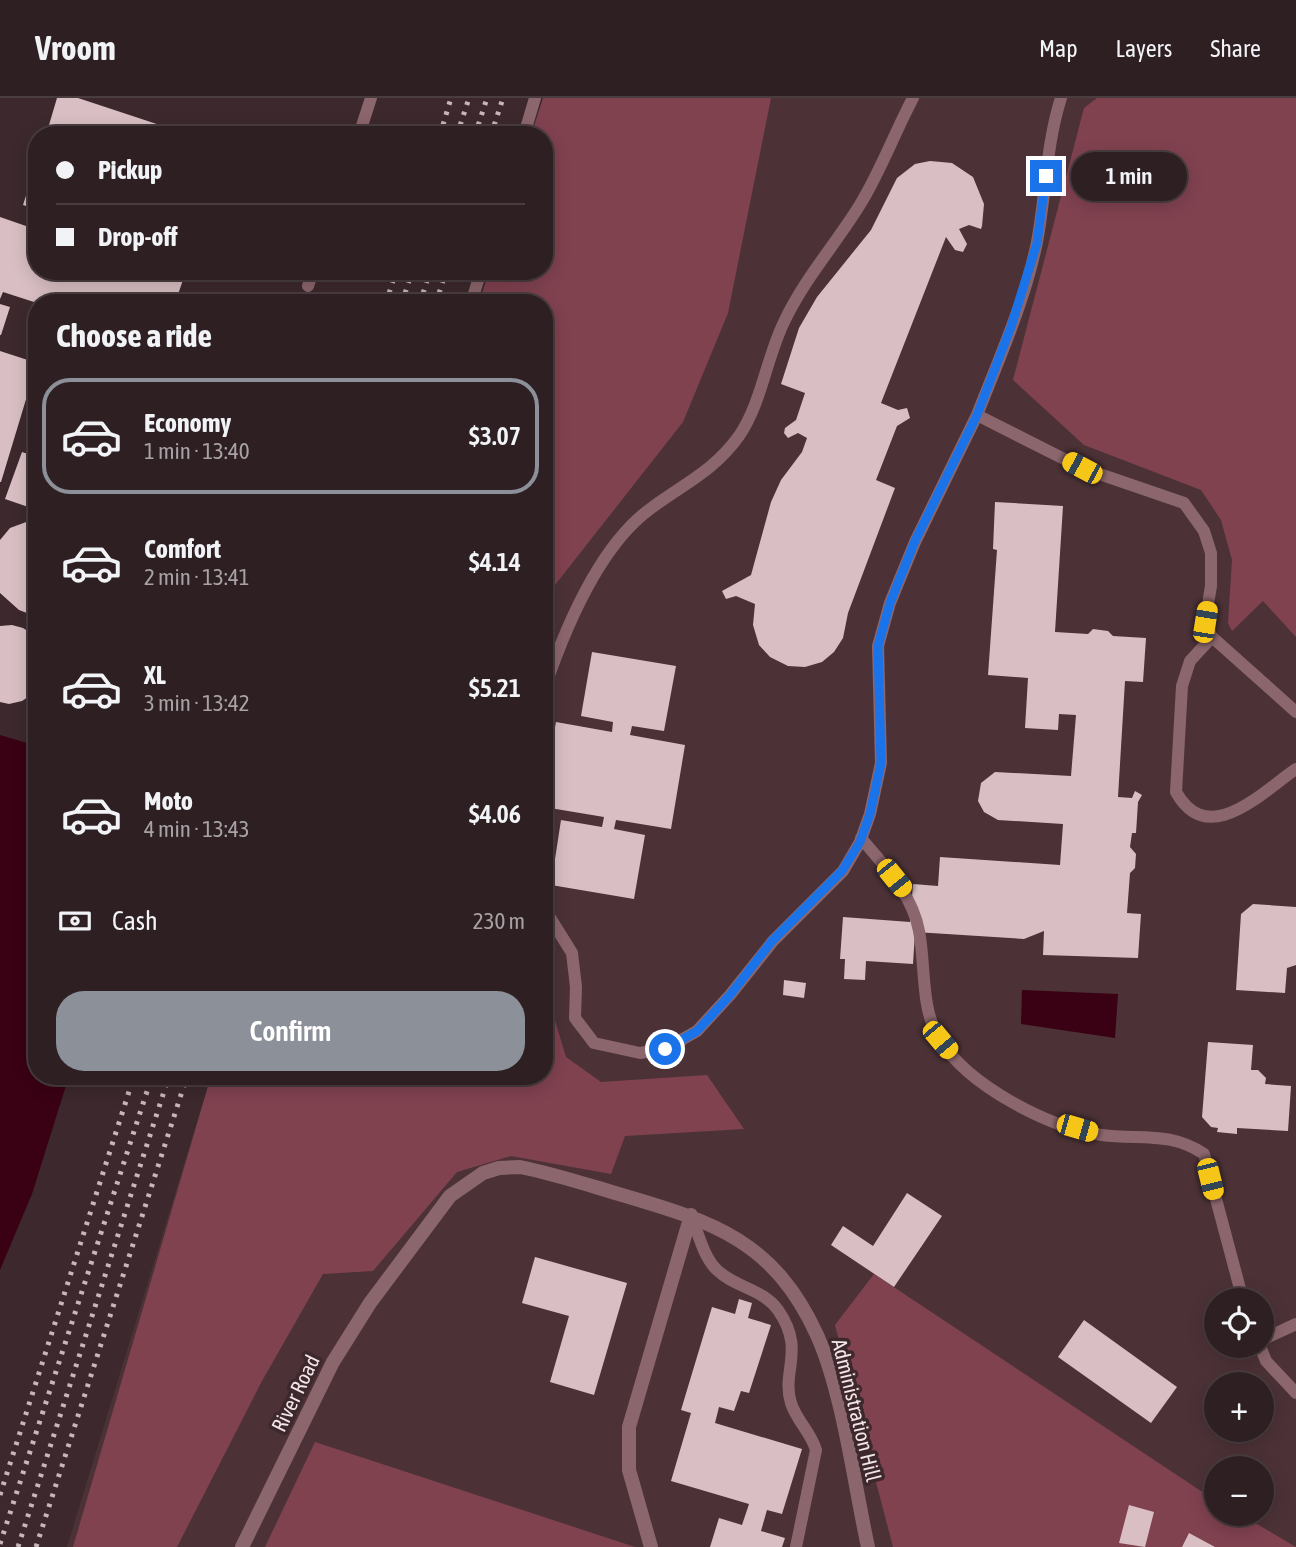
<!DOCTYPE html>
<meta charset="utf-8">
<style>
:root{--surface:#2e1f22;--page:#36272a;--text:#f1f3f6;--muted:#a7a2a5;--line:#493d40;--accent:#8c9099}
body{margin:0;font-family:"Asap Condensed",sans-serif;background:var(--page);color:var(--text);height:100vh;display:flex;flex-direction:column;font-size:26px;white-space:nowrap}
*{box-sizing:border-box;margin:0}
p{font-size:23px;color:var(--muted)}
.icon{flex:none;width:38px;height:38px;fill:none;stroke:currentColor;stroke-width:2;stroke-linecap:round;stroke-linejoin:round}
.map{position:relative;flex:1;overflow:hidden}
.drawer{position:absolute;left:28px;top:196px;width:525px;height:791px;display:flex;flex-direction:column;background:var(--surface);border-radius:28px;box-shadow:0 4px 18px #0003,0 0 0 2px var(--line)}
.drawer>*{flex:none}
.banner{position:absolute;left:28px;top:28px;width:525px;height:154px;border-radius:28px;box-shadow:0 4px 18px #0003,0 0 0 2px var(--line);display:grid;align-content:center;height:154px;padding:0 28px;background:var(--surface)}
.buttons{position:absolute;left:1204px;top:1190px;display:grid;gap:14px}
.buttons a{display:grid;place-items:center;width:70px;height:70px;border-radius:50%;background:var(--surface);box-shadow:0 4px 18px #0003,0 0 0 2px var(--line);font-size:35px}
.end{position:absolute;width:32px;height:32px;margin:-16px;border:9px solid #1a73e8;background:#fff;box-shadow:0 0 0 4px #fff}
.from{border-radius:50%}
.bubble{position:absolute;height:49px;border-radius:24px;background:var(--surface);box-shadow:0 4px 18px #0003,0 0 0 2px var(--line);font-size:23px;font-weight:600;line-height:49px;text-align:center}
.car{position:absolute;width:21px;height:42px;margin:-21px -10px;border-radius:9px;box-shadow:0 0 5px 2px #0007;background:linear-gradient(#f5c518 24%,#345 0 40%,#f5c518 0 76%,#345 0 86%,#f5c518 0)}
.banner b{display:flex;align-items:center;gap:24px;height:66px;font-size:26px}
.banner b+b{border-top:2px solid var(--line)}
.banner i{width:18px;height:18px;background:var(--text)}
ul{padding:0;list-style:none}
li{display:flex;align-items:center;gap:21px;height:116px;margin:0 14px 10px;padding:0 14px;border:4px solid transparent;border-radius:28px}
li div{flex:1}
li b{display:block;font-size:26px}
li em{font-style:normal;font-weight:600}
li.active{border-color:var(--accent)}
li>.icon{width:63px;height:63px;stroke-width:1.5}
h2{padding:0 28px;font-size:32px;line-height:84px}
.pay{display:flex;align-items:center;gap:18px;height:77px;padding:0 28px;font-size:26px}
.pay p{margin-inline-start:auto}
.button{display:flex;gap:14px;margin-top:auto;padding:14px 28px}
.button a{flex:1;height:80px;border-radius:28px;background:var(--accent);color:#fff;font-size:28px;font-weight:600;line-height:80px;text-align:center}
header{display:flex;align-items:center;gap:42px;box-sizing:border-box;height:98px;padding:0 35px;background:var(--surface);border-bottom:2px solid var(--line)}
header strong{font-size:33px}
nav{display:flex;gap:38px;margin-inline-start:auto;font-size:24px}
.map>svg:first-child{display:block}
.built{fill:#4c3237;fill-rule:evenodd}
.green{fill:#814250}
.water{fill:#3a0014}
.building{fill:#d9bfc3}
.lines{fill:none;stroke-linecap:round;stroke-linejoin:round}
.service{stroke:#8c666d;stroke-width:12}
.minor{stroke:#8c666d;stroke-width:14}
.rail{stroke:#c7b7ba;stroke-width:5;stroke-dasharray:3.5 7;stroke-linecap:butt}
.route{stroke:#1a73e8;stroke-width:9}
.labels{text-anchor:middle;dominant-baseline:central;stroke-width:7;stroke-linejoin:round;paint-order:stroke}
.street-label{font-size:21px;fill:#f4e6e8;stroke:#3d292d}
</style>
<header>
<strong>Vroom</strong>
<nav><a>Map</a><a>Layers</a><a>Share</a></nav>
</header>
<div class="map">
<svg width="1296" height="1449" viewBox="0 0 1296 1449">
<rect width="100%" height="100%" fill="#3d292d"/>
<path class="built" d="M547 0H1296V1449H67L211 978H544V37ZM1216 1202H1262V1248H1216ZM1216 1286H1262V1332H1216ZM1216 1370H1262V1416H1216Z"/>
<path class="green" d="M543 0H771L728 215 683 324 544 501V205H479L489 173H544V37H531Z
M1097 0H1296V539L1263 503 1232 533 1228 525 1232 462 1221 422 1201 392 1084 347 1013 282 1084 10Z
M544 886 566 959 601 984 707 977 744 1031 625 1038 611 1076 511 1058 457 1074 373 1173 323 1176 262 1283 177 1449H73L211 978H342L357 984 362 978H544Z
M874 1176 1216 1403V1416H1240L1296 1449H893L835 1227Z
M315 1344 635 1449H265Z"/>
<path class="water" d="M0 637 37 648V978H69L32 1096 0 1172Z
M1022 892 1118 896 1115 940 1021 926Z"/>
<path class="building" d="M57 0H78L190 37H46Z
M930 63 952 65 973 79 984 106 982 128 981 131 969 127 959 131 967 146 963 154 955 152 946 139 881 305 898 312 907 310 910 320 897 328 876 382 895 390 848 515 843 540 834 554 822 564 805 569 788 568 770 559 759 547 753 527 755 506 736 498 726 501 722 493 751 477 771 404 781 382 802 354 807 340 798 335 788 340 784 335 785 330 796 322 805 295 781 286 799 230 817 199 871 132 897 80 915 66Z
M36 66 37 173H157L183 182 175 205H37L3 194 0 201V119L26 128 32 110 23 107Z
M0 206 10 209 1 237H0Z
M0 253 37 265 1 384H0Z
M22 354 37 359V412L5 401Z
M995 404 1063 408 1055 534 1088 536 1093 531 1108 533 1113 538 1146 540 1143 584 1125 583 1118 699 1132 700 1135 693 1142 697 1138 704 1136 735H1132L1130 749 1136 756 1135 770 1130 775 1127 815 1141 816 1138 860 1043 857 1044 833 1024 841 915 834 913 866 866 863 865 882 844 881 845 861H840L843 819 910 824 913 786 938 788 940 759 1060 767 1063 726 998 722 984 714 978 703 981 685 995 674 1071 678 1076 617 1059 616 1058 632 1025 630 1028 580 988 577 997 452 993 451Z
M37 420V517H32L19 512 0 495V442L10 430Z
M12 527 23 530 37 539V593L22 603 9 606 0 604V528Z
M592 554 676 568 664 633 632 628 630 637 685 647 671 731 616 722 614 731 645 737 634 801 551 787 561 722 602 729 604 719 544 709V691L556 624 612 634 613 624 581 618Z
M1253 806 1296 809V867L1287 870 1285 895 1236 892 1241 816Z
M784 882 806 885 804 900 783 897Z
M1208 944 1253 947 1251 972H1258L1266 980 1265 986 1291 988 1288 1033 1237 1030V1036L1217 1034 1218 1030 1211 1029 1202 1019Z
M907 1095 942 1118 894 1189 831 1147 843 1128 873 1148Z
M535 1159 627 1185 594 1297 550 1284 569 1218 522 1205Z
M739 1201 752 1205 748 1220 771 1227 749 1295 741 1293 734 1313 719 1309 715 1325 802 1351 782 1416 767 1412 761 1433 785 1440 782 1449H710L719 1420 742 1427 749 1406 671 1383 691 1315 681 1312 712 1209 735 1216Z
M1084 1222 1177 1289 1151 1325 1058 1259Z
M1129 1407 1154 1414 1145 1449 1119 1445Z
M1189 1435 1215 1449H1182Z"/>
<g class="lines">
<path class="service" d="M1061 0C1046 47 1046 96 1037 144 1025 203 999 261 977 317L1082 370 1184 405 1204 433 1211 455V488L1205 524 1212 539
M359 37 371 0
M524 37 535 0
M308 188 313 173
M471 205 481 173
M544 592C564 533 598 449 650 411 683 386 713 374 739 338 762 304 766 261 784 224 804 181 836 146 861 105 881 72 895 34 913 0
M1296 614 1212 539 1190 563 1182 588 1176 694C1208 751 1261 695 1296 671
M861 740C885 769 912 795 919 833 926 869 920 910 940 942 969 988 1049 1030 1102 1037 1140 1042 1170 1033 1204 1056L1243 1202
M544 810 572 855 576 889 575 920 594 945 640 955 665 951 697 933 730 897 773 843 843 773 860 744 870 716 881 665 878 548 890 505 915 444 977 317
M691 1117C698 1134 703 1158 716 1171 733 1189 762 1190 778 1212 806 1252 781 1273 791 1305 796 1322 811 1334 816 1352L796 1449
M1262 1242 1296 1226
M1260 1248 1266 1263 1296 1295"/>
<path class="minor" d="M242 1449 333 1264 370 1205 450 1098 483 1075 499 1070 520 1069C555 1076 588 1087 622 1097 714 1124 774 1143 817 1237 843 1295 854 1385 868 1449
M651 1449 629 1372V1329L691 1117"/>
<path class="rail" d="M440 37 451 0
M457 37 469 0
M475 37 487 0
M491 37 503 0
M386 205 396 173
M402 205 412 173
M420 205 430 173
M436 205 446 173
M0 1397 134 978
M0 1446 152 978
M18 1449 169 978
M36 1449 187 978"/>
</g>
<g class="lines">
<path class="route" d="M665 951 697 933 730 897 772 843 842 773 860 744 870 716 881 665 878 548 890 505 915 443 977 317 1011 229 1037 145 1046 78"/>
</g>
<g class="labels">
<g class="street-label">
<text transform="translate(295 1295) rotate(-64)">River Road</text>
<text transform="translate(857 1312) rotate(76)">Administration Hill</text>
</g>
</g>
</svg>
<div class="buttons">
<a><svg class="icon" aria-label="locate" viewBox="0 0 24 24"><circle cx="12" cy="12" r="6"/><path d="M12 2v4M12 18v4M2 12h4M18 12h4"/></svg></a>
<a>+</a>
<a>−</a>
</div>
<i class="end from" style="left:665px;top:951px"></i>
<i class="end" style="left:1046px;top:78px"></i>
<div class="bubble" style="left:1071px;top:54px;width:116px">1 min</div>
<i class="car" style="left:1082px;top:370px;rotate:298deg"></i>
<i class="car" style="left:1205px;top:524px;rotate:9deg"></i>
<i class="car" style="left:894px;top:780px;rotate:141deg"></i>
<i class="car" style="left:940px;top:942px;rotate:140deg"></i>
<i class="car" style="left:1077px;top:1030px;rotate:106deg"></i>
<i class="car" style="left:1210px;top:1081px;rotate:166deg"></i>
<div class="banner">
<b><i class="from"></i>Pickup</b>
<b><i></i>Drop-off</b>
</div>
<section class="drawer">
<h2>Choose a ride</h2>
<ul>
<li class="active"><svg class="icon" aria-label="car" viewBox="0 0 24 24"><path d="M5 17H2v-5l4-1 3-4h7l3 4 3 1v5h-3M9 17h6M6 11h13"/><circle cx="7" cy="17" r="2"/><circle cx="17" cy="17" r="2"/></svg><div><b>Economy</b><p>1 min · 13:40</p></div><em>$3.07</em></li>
<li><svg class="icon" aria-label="car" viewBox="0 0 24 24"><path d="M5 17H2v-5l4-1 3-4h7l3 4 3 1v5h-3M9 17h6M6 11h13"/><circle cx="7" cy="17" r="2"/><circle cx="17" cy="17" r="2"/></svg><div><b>Comfort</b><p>2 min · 13:41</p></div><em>$4.14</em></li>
<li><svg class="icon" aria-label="car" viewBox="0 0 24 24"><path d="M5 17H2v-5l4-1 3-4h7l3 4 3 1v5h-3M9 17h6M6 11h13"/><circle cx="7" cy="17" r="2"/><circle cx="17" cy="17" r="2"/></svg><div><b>XL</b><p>3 min · 13:42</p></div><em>$5.21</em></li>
<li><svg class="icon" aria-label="car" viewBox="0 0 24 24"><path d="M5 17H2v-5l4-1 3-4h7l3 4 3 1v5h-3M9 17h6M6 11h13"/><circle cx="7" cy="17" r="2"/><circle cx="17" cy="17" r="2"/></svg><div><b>Moto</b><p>4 min · 13:43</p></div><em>$4.06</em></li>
</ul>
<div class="pay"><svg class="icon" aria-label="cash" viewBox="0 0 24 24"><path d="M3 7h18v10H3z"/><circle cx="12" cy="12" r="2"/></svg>Cash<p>230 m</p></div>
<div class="button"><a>Confirm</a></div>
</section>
</div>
